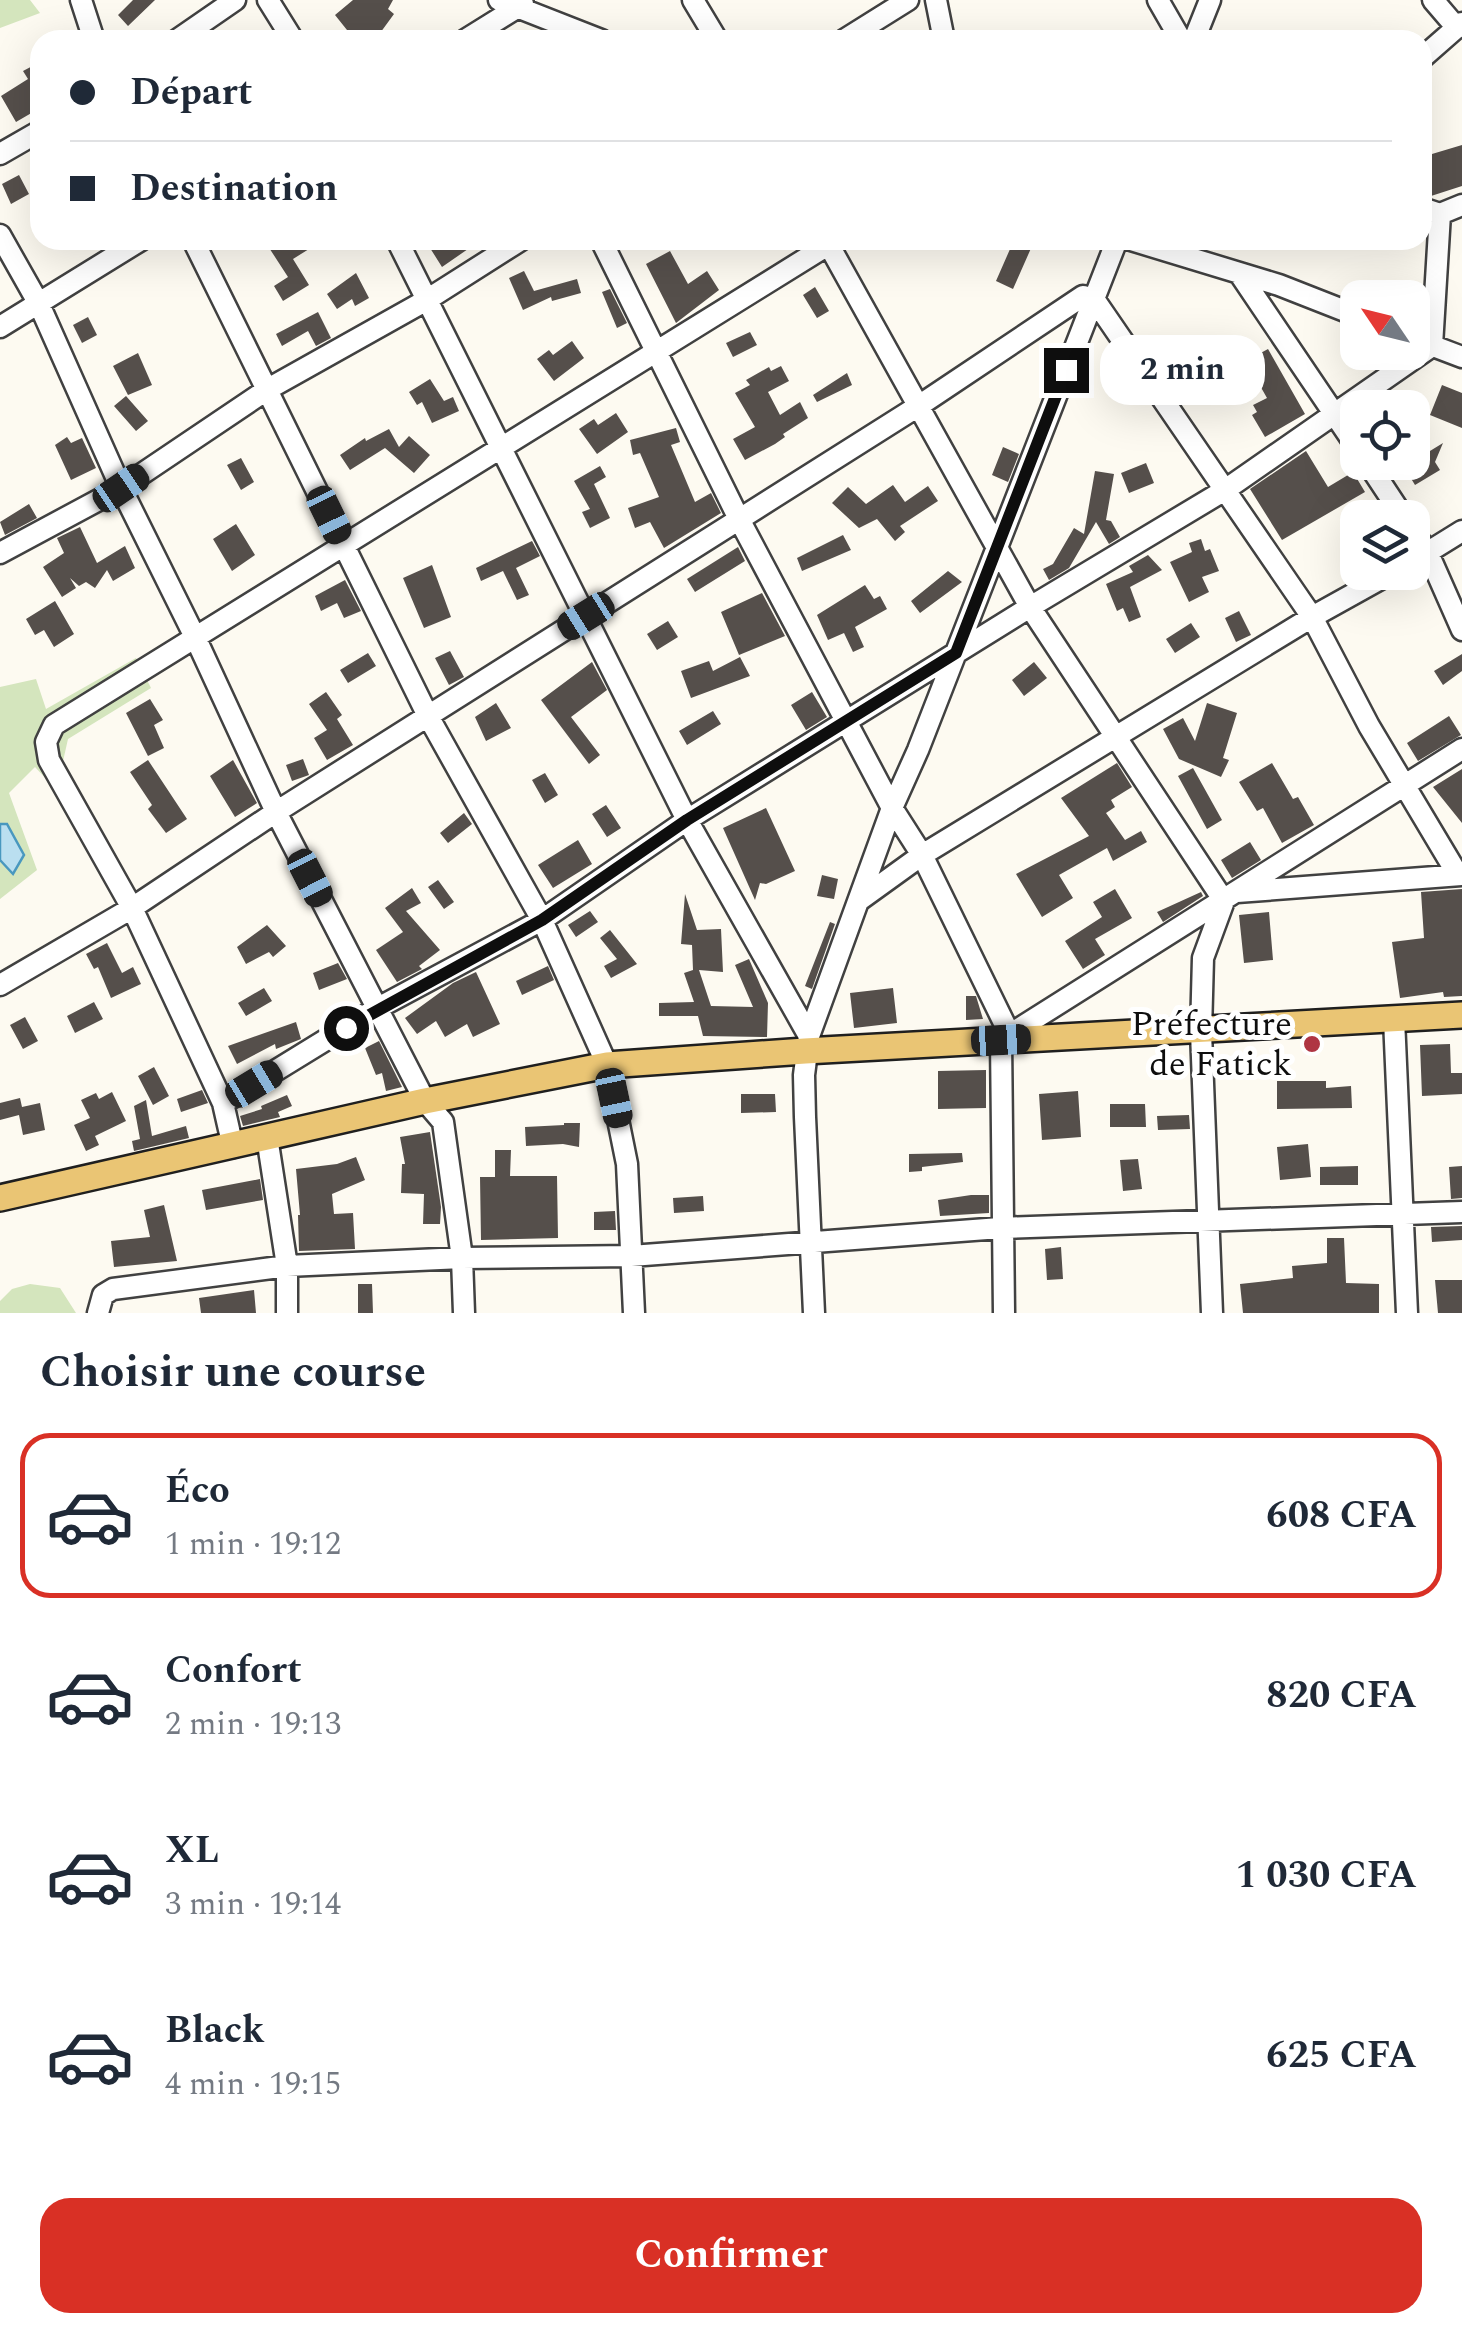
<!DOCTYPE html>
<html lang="fr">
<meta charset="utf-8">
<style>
:root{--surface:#fff;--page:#f6f6f7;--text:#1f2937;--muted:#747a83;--line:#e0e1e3;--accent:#d93025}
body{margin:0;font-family:Spectral,serif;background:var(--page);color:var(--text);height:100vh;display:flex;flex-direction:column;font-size:38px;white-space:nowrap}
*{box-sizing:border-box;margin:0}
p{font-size:32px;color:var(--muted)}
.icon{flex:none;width:55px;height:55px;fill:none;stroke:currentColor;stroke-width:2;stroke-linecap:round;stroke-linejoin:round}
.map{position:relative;height:1313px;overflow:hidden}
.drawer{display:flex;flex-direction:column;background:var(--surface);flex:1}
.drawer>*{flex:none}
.banner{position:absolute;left:30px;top:30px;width:1402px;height:220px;border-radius:30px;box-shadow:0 10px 40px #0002;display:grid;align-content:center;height:220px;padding:0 40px;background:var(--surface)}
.needle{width:65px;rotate:305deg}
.fabs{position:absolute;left:1340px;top:280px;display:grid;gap:20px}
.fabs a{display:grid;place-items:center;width:90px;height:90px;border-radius:20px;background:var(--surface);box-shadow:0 10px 40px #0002;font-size:50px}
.end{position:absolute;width:45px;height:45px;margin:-22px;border:12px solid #0e0e0e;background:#fff;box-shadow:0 0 0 5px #fff}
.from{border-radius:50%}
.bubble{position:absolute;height:70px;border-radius:30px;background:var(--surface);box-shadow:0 10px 40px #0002;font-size:32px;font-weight:700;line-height:70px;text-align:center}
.car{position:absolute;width:30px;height:60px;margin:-30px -15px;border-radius:12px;box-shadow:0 0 8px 2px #0007;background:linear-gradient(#222 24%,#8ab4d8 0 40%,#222 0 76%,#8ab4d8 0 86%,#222 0)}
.banner b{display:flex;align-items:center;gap:35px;height:95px;font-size:38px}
.banner b+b{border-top:2px solid var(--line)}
.banner i{width:25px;height:25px;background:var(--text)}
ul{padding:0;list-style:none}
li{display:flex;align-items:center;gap:30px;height:165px;margin:0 20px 15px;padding:0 20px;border:5px solid transparent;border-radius:30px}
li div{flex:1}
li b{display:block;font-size:38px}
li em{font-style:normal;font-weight:700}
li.on{border-color:var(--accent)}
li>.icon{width:90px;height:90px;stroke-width:1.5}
h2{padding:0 40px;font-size:45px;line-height:120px}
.button{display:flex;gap:20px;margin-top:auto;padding:20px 40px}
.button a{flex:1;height:115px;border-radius:30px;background:var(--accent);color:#fff;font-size:40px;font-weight:700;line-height:115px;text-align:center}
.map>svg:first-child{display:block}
.green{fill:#d4e5bd}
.water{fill:#badff0;stroke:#4998bf;stroke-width:2.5}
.building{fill:#554f4b}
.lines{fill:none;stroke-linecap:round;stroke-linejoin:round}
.minor-casing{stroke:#414141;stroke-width:25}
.major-casing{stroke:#1f1f1f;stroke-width:30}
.minor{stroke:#fff;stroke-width:20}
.major{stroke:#eac574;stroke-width:25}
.route{stroke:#0e0e0e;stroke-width:12}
.poi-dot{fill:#af3543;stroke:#fff;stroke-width:4}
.labels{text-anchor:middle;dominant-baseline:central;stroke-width:10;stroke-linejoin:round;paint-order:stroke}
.poi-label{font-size:35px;fill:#0e0e0e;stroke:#fff;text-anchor:end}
</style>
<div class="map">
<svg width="1462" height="1313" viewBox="0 0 1462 1313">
<rect width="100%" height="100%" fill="#fdfaf1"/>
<path class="green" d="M0 0H30L40 13 0 28Z
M136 658 151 688 68 739 59 779 49 782 35 767 9 793 37 870 0 899V687L36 679 46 709Z
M30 1284 60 1288 76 1313H0V1301L12 1289Z"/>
<path class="water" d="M0 824H7L24 855 13 874 0 860Z"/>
<path class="building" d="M133 0H155L128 26 118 15Z
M353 0H393L388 9 394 14 375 40H355L335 15Z
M40 62V108L16 122 1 96 28 79 23 71Z
M1462 145V186L1431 196 1422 195V157Z
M19 175 29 194 11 204 2 184Z
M264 240H303L309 249 293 259 309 285 283 301 274 286 288 277Z
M425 240H481L442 267Z
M1014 240 1032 246 1013 289 996 281Z
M670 251 688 284 707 271 719 290 676 323 646 264Z
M524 271 534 291 577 279 581 293 552 301 551 297 523 310 509 278Z
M356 273 369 298 355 306 352 299 337 309 327 294Z
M815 287 829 311 817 318 803 295Z
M610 289 627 323 617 328 602 292Z
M318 312 331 338 316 346 308 331 282 346 276 334Z
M88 317 97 335 82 343 73 325Z
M750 332 757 345 733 357 726 343Z
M572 341 584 358 554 381 537 359 549 350 553 355Z
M1268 349 1305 414 1265 437 1252 415 1257 412 1253 405 1267 398 1246 361Z
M138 353 152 385 128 395 113 366Z
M781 366 789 381 768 392 780 415 800 402 808 418 783 434 785 437 775 444 745 460 733 439 755 427 735 393 750 385 746 380 769 367 771 371Z
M847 373 852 385 817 402 813 395Z
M430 379 444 401 453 397 459 411 432 423 422 402 417 405 409 392Z
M1442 385 1462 393V428L1430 415Z
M126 396 148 421 136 431 114 406Z
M616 413 628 432 597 454 579 429 594 419 598 425Z
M676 428 680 442 671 445 695 502 711 493 721 513 664 548 650 522 635 528 628 508 659 497 640 453 633 455 630 440Z
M389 429 399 447 409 436 430 455 414 473 385 448 350 470 340 455 365 438 366 441Z
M67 437 71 443 82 438 96 468 71 480 55 445Z
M1443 443 1435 462 1440 470 1415 485 1401 462H1412Z
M1003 447 1019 454 1008 482 992 475Z
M1306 451 1328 487 1353 472 1365 492 1282 540 1250 489Z
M241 458 254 482 241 490 227 465Z
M1146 463 1154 483 1129 493 1121 473Z
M600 466 606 477 594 484 610 518 590 528 582 512 590 509 574 481Z
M1095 471 1114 474 1106 520 1111 521 1120 537 1109 544 1096 522 1069 568 1049 580 1043 569 1053 564 1074 528 1084 534Z
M893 485 905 502 928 486 938 501 900 526 905 532 895 541 877 519 859 528 832 503 848 487 866 504Z
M29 504 37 518 5 535 0 522Z
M236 524 255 555 232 571 213 539Z
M80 527 97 563 125 546 135 568 113 581 107 570 95 588 86 582 79 586 70 578 76 588 62 597 43 567 64 553 57 538Z
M843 535 851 550 802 571 797 558Z
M1201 539 1205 551 1210 549 1219 571 1202 577 1209 592 1189 602 1170 562 1192 552 1189 543Z
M532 541 540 556 516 568 529 595 517 600 503 571 481 581 476 568Z
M738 547 745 561 695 592 687 579Z
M1148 555 1162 570 1130 587 1141 617 1129 622 1123 608 1117 611 1106 584 1133 572 1129 566Z
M432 565 451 617 424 628 403 578Z
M948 571 962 582 920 613 911 601Z
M345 580 361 611 344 618 337 603 321 611 315 596Z
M865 585 874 599 880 596 887 609 855 627 864 647 853 652 844 633 828 640 817 615Z
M762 593 785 636 739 655 721 612Z
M55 601 74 634 54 647 44 630 35 635 26 619Z
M1239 611 1251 635 1236 642 1225 618Z
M668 621 678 637 657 650 647 634Z
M1191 623 1200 637 1175 653 1166 639Z
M450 651 464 677 449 685 435 658Z
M368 653 376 666 348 683 340 670Z
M1462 654V671L1443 685 1434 671Z
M740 657 750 676 691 698 681 671 709 661 713 671Z
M592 662 607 690 571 717 600 755 589 764 541 700Z
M1034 662 1047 678 1024 696 1012 680Z
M326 692 342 715 337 719 353 745 327 760 314 738 327 730 309 704Z
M812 692 827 717 806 730 791 705Z
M150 699 163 720 154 725 164 748 148 756 126 713Z
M496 703 511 728 486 741 475 717Z
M1207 703 1237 713 1223 758 1229 760 1221 777 1179 759 1163 729 1183 718 1195 741Z
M713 711 721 724 687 745 679 731Z
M1449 716 1461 735 1418 761 1407 743Z
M303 759 309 775 292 781 286 765Z
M148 760 187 819 166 833 148 809 152 805 130 772Z
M233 760 257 803 235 817 210 776Z
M1117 763 1132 787 1111 800 1115 807 1106 813 1125 840 1141 831 1147 842 1113 861 1107 848 1059 875 1073 898 1042 917 1016 874 1089 836 1061 798Z
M1272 763 1293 799 1298 797 1314 825 1282 843 1263 808 1257 811 1239 782Z
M1193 768 1222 820 1207 829 1178 776Z
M1462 769V823L1433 787Z
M545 773 558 795 545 803 532 780Z
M606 805 621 828 607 837 592 814Z
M766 808 795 871 766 884 760 883 755 900 723 828Z
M464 813 472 824 448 843 440 833Z
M578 840 592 864 553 888 538 865Z
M1250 842 1261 860 1232 878 1221 860Z
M822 875 838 879 834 899 817 896Z
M438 880 454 902 444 909 428 887Z
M412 888 421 903 406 911 440 950 419 966 422 969 397 982 376 950 403 932 385 908Z
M1115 889 1132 918 1095 939 1105 955 1083 969 1065 941 1102 917 1093 902Z
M1462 889V996L1444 997 1443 992 1400 998 1392 942 1424 938 1421 892Z
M1201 892 1203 896 1163 922 1157 912Z
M685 894 697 930 721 929 723 972 699 970 711 1006 753 1007 735 965 749 959 768 1003 767 1037 703 1036 698 1016H659V1003L694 1002 684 973 693 970 692 945 681 944Z
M590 911 598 922 576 937 568 925Z
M1269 912 1273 960 1244 963 1239 915Z
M830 922 835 924 812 989 805 986Z
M267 925 286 946 273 957 269 952 246 964 237 947Z
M610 930 637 964 611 978 604 966 617 959 600 938Z
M107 943 122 973 133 967 141 984 111 998 98 967 94 969 86 954Z
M338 963 347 979 319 990 313 973Z
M548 966 554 980 522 995 516 981Z
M476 972 500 1024 473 1037 467 1024 445 1037 436 1021 417 1034 405 1018 453 983Z
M264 988 272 1001 246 1016 238 1003Z
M893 988 897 1023 854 1028 850 993Z
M966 996H976L983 1019 966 1020Z
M94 1002 103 1019 75 1033 67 1016Z
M25 1017 38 1041 23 1049 10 1025Z
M296 1022 301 1039 276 1049 275 1044 237 1064 228 1046Z
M379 1041 402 1087 386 1091 382 1073 376 1075 365 1048Z
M1450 1044 1451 1073H1462V1094L1422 1096 1420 1045Z
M154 1067 169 1096 153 1105 138 1076Z
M986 1070V1108L938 1109V1071Z
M1277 1081H1326V1088L1351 1086 1352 1108 1277 1109Z
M202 1090 208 1103 181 1112 177 1099Z
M1078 1091 1081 1137 1042 1140 1039 1094Z
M112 1092 126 1121 95 1136 99 1145 86 1151 74 1125 90 1118 81 1100 96 1093 99 1099Z
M741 1094H775L776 1112 741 1113Z
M287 1095 292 1106 278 1112 280 1117 243 1126 240 1116 262 1109 261 1106Z
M20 1098 22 1107 40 1103 45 1130 23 1135 19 1115 0 1120V1103Z
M146 1100 152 1136 186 1126 189 1138 134 1151 132 1141 140 1139 134 1106Z
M1110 1104H1145L1146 1127H1110Z
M1189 1115 1190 1129 1158 1130 1157 1116Z
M564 1123H580L579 1147 563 1144 526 1146 525 1127 564 1125Z
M430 1132 441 1207 440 1224H423L424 1194 401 1193 402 1164H405L400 1137Z
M1308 1144 1311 1177 1280 1180 1277 1147Z
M495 1150H511L510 1176H557L558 1238 481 1240 480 1177H495Z
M962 1153 963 1162 922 1167V1171L909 1172V1154Z
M356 1157 365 1180 332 1194 334 1214 353 1213 355 1249 299 1251 298 1215H300L296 1169 337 1164Z
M1138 1159 1142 1189 1123 1191 1120 1160Z
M1358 1166V1185H1320V1167Z
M1462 1166V1198L1451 1199 1449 1167Z
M260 1179 263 1200 206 1210 202 1190Z
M971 1195H989V1213L940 1216 938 1200Z
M703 1196 704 1211 674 1213 673 1198Z
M164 1205 177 1261 114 1267 111 1241 150 1237 144 1210Z
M615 1211 616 1230H594V1212Z
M1462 1226V1240L1432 1242 1431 1227Z
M1327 1238H1344L1346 1283 1379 1284V1313H1243L1240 1284 1293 1278 1292 1266 1327 1263Z
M1061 1247 1063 1279 1047 1280 1045 1249Z
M1435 1280H1462V1313H1438Z
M358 1284H372L373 1313H358Z
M254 1290 256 1313H201L199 1298Z"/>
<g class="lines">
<defs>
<path id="minor" d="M81 0 94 40
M268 0 293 40
M499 0 601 40
M693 0 717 40
M936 0 944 40
M1158 0 1181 40
M1433 0 1457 28
M177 40 235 0
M465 40 523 4
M844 40 908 0
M1194 40 1210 0
M1422 58 1462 23
M0 154 40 131
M1422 208 1440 214 1462 205
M0 235 39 304 121 488 196 639 276 812 425 1101 443 1122 462 1258 464 1313
M193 240 428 716 542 920 607 1065 627 1164 634 1313
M397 240 687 820 809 1036
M601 240 739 519 892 808 922 855 1010 1035
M826 240 1030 607 1224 901 1203 958 1201 1032 1212 1313
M1131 240 1279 285 1358 316
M1239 273 1358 449
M0 327 141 240
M1412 338 1462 357
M1367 462 1404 518
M1412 530 1428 553 1462 630
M0 553 121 488 268 389 425 301 521 240
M1412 562 1462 531
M1237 892 1462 875
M861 899 922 855 1312 617 1393 572
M0 985 132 908 276 812 920 405 1083 296 1094 299 1312 617 1369 726 1458 875
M1394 1019 1407 1313
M223 1103 376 1009 542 920 687 820 1030 607 1225 490 1432 346 1440 214
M267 1137 287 1266V1313
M233 1147 223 1103 132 908 49 760 46 742 54 725 836 240
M98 1313 103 1295 113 1289 287 1266 462 1258 631 1256 1000 1228 1462 1212
M814 1313 805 1117 804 1075 809 1036 892 808 918 750 1117 240
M1004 1313 1001 1040 1462 749"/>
<path id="major" d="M0 1198 425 1101 607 1065 805 1051 1462 1015"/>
</defs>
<use href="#minor" class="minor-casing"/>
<use href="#major" class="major-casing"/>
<use href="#minor" class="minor"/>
<use href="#major" class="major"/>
</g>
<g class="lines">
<path class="route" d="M346 1028 542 920 687 820 956 653 1066 370"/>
</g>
<circle class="poi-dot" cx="1312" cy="1044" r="10"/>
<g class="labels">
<g class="poi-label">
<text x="1292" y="1024">Préfecture<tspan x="1292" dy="40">de Fatick</tspan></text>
</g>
</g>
</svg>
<div class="fabs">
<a><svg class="needle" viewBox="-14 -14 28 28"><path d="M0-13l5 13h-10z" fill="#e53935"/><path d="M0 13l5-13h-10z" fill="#747a83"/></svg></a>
<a><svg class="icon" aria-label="locate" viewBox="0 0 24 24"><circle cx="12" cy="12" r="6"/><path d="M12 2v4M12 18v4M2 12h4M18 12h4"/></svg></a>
<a><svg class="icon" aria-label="layers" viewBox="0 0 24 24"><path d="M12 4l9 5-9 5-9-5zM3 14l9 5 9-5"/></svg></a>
</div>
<i class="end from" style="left:346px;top:1028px"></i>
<i class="end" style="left:1066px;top:370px"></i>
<div class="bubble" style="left:1100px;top:335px;width:165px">2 min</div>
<i class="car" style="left:121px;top:488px;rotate:56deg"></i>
<i class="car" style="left:329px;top:515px;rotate:154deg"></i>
<i class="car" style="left:586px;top:616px;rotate:238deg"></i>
<i class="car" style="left:310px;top:878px;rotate:153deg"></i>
<i class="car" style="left:1001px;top:1040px;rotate:87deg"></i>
<i class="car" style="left:254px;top:1084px;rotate:59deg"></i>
<i class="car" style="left:614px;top:1098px;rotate:168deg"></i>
<div class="banner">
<b><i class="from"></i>Départ</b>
<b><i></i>Destination</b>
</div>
</div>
<section class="drawer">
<h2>Choisir une course</h2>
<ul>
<li class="on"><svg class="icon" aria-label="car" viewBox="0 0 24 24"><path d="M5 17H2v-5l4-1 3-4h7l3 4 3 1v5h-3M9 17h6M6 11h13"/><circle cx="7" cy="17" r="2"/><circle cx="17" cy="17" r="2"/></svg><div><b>Éco</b><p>1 min · 19:12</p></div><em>608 CFA</em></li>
<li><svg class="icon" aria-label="car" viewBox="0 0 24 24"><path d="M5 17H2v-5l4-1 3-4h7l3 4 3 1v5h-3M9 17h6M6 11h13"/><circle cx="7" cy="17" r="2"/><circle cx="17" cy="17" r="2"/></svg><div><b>Confort</b><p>2 min · 19:13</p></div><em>820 CFA</em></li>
<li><svg class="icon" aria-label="car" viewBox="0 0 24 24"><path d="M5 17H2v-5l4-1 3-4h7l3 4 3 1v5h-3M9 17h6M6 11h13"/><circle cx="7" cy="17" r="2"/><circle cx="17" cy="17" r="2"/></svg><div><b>XL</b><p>3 min · 19:14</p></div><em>1 030 CFA</em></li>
<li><svg class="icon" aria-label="car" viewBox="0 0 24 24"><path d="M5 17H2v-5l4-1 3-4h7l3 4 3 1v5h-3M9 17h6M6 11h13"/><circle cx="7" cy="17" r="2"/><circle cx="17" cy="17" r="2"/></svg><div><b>Black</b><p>4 min · 19:15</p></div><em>625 CFA</em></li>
</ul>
<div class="button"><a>Confirmer</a></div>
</section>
